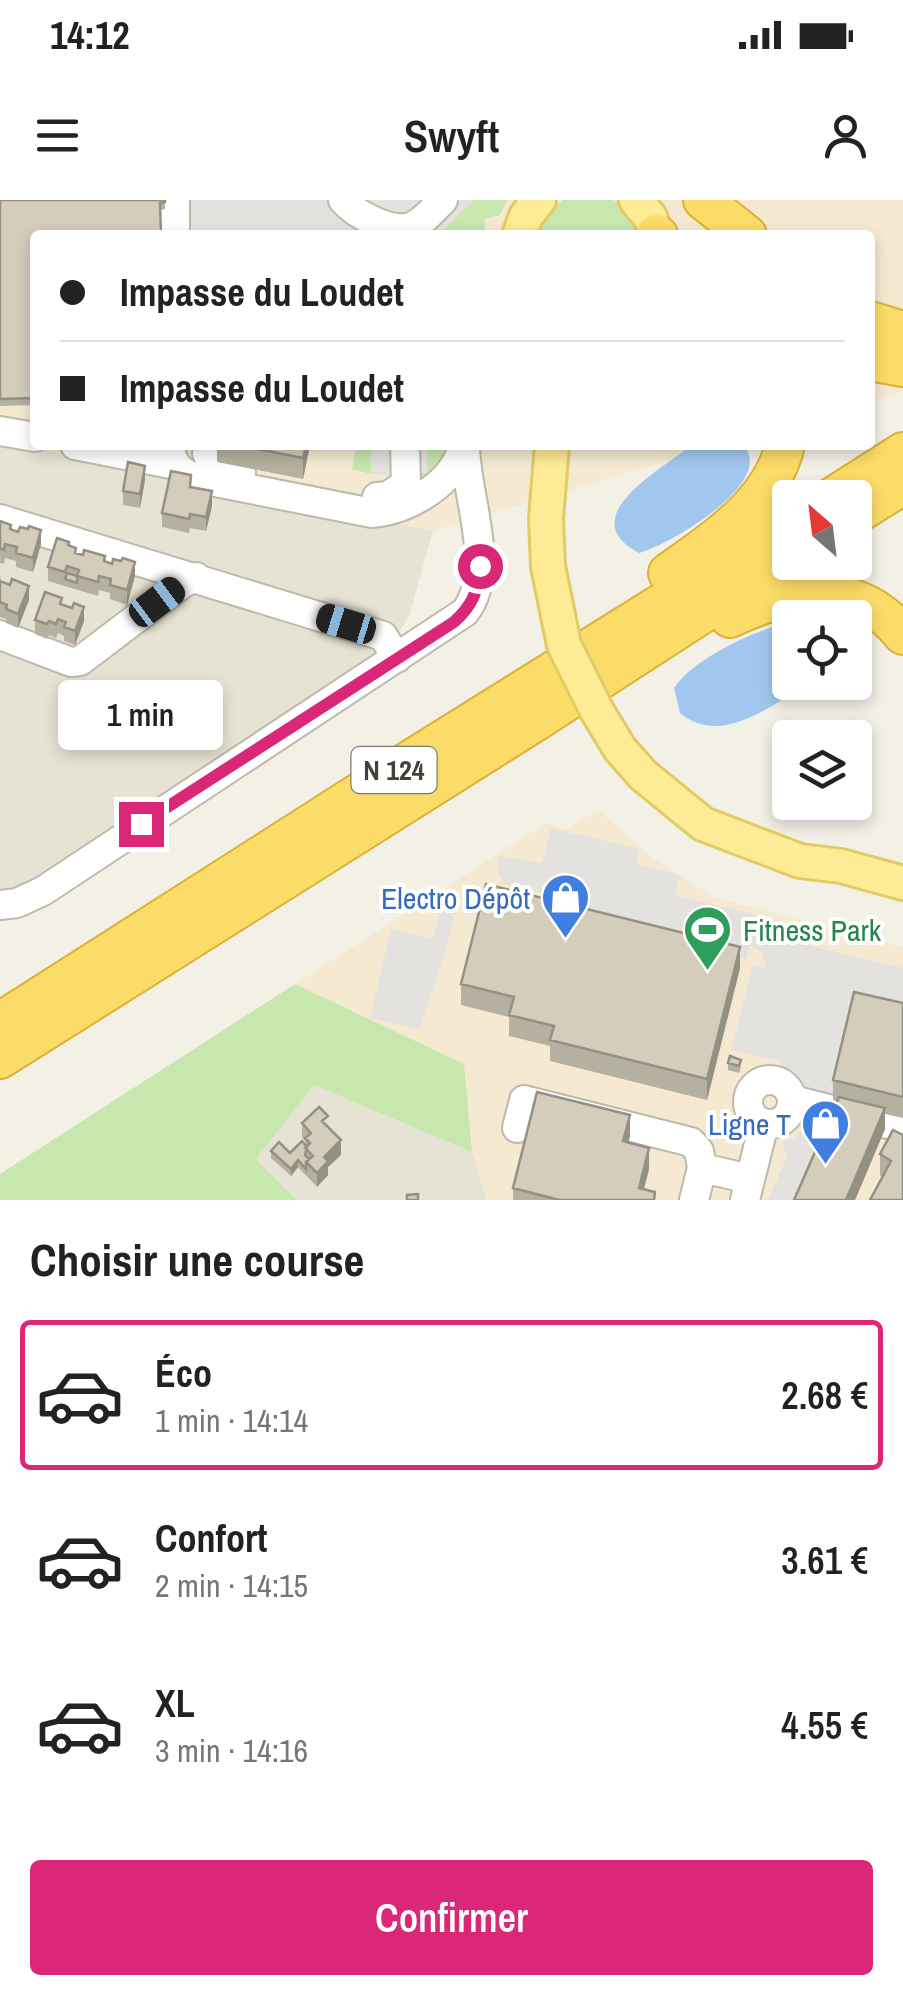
<!DOCTYPE html>
<html lang="fr">
<meta charset="utf-8">
<style>
:root{--surface:#fff;--page:#f2f2f2;--text:#222;--muted:#767676;--line:#e0e0e0;--accent:#db2777}
body{margin:0;font-family:"Archivo Narrow",sans-serif;background:var(--page);color:var(--text);height:100vh;display:flex;flex-direction:column;font-size:38px;white-space:nowrap}
*{box-sizing:border-box;margin:0}
p{font-size:32px;color:var(--muted)}
.icon{flex:none;width:55px;height:55px;fill:none;stroke:currentColor;stroke-width:2;stroke-linecap:round;stroke-linejoin:round}
.map{position:relative;height:1000px;overflow:hidden}
.side{display:flex;flex-direction:column;background:var(--surface);flex:1}
.side>*{flex:none}
.guide{position:absolute;left:30px;top:30px;width:845px;height:220px;border-radius:10px;box-shadow:0 5px 15px #0003;display:grid;align-content:center;height:220px;padding:0 30px;background:var(--surface)}
.needle{width:65px;rotate:332deg}
.buttons{position:absolute;left:772px;top:280px;display:grid;gap:20px}
.buttons a{display:grid;place-items:center;width:100px;height:100px;border-radius:10px;background:var(--surface);box-shadow:0 5px 15px #0003;font-size:50px}
.end{position:absolute;width:45px;height:45px;margin:-22px;border:12px solid #db2777;background:#fff;box-shadow:0 0 0 5px #fff}
.from{border-radius:50%}
.bubble{position:absolute;height:70px;border-radius:10px;background:var(--surface);box-shadow:0 5px 15px #0003;font-size:32px;font-weight:600;line-height:70px;text-align:center}
.car{position:absolute;width:30px;height:60px;margin:-30px -15px;border-radius:12px;box-shadow:0 0 8px 2px #0007;background:linear-gradient(#222 24%,#8ab4d8 0 40%,#222 0 76%,#8ab4d8 0 86%,#222 0)}
.guide b{display:flex;align-items:center;gap:35px;height:95px;font-size:38px}
.guide b+b{border-top:2px solid var(--line)}
.guide i{width:25px;height:25px;background:var(--text)}
ul{padding:0;list-style:none}
li{display:flex;align-items:center;gap:30px;height:150px;margin:0 20px 15px;padding:0 10px;border:5px solid transparent;border-radius:10px}
li div{flex:1}
li b{display:block;font-size:38px}
li em{font-style:normal;font-weight:600}
li.current{border-color:var(--accent)}
li>.icon{width:90px;height:90px;stroke-width:1.5}
h2{padding:0 30px;font-size:45px;line-height:120px}
.primary-button{display:flex;gap:20px;margin-top:auto;padding:20px 30px}
.primary-button a{flex:1;height:115px;border-radius:10px;background:var(--accent);color:#fff;font-size:40px;font-weight:600;line-height:115px;text-align:center}
.status{display:flex;justify-content:space-between;align-items:center;height:70px;padding:0 50px;background:var(--surface);direction:ltr}
.status svg{height:28px;fill:currentColor}
header{display:flex;justify-content:space-between;align-items:center;height:130px;padding:0 30px;background:var(--surface);font-size:45px;font-weight:600}
.map>svg:first-child{display:block}
.residential{fill:#e7e3d4}
.commercial{fill:#f5ead1}
.green{fill:#c7e7af}
.parking{fill:#e4e2de}
.water{fill:#a2c7ef}
.lines{fill:none;stroke-linecap:round;stroke-linejoin:round}
.minor-casing{stroke:#beb9a9;stroke-width:32}
.major-casing{stroke:#e2cb64;stroke-width:38}
.highway-casing{stroke:#dbb237;stroke-width:42}
.minor{stroke:#fff;stroke-width:28}
.major{stroke:#fdeb95;stroke-width:32}
.highway{stroke:#fcdc68;stroke-width:38}
.major-bridge-casing{stroke:#e2cb64;stroke-width:38;stroke-linecap:butt}
.major-bridge{stroke:#fdeb95;stroke-width:32}
.wall{fill:#b6b0a1}
.shaded-wall{fill:#949083}
.building{fill:#d4cdbb;stroke:#949083;stroke-width:2.5}
.route{stroke:#db2777;stroke-width:12}
.labels{text-anchor:middle;dominant-baseline:central;stroke-width:8;stroke-linejoin:round;paint-order:stroke}
.shield{fill:#fff;stroke:#7d7a72;stroke-width:2.5}
.shield-label{font-size:28px;font-weight:bold;fill:#454135}
.shop-label{font-size:30px;fill:#366cbe;stroke:#fff;text-anchor:end}
.leisure-label{font-size:30px;fill:#27864d;stroke:#fff;text-anchor:start}
</style>
<div class="status"><b>14:12</b><svg viewBox="0 0 49 12"><path d="M0 12V9h3v3zM5 12V6h3v6zM10 12V3h3v9zM15 12V0h3v12zM26 1h20v11H26zM47 4h2v5h-2z"/></svg></div>
<header><svg class="icon" aria-label="menu" viewBox="0 0 24 24"><path d="M4 6h16M4 12h16M4 18h16"/></svg>Swyft<svg class="icon" aria-label="person" viewBox="0 0 24 24"><circle cx="12" cy="8" r="4"/><path d="M4 21q1-7 8-7t8 7"/></svg></header>
<div class="map">
<svg width="903" height="1000" viewBox="0 0 903 1000">
<rect width="100%" height="100%" fill="#f3f0e6"/>
<path class="residential" d="M0 241 433 331 409 417 379 460 0 719Z
M314 885 472 952 487 1000H297L255 960Z"/>
<path class="commercial" d="M0 0H903V191L870 201V35H35V245H721L433 331 0 241Z
M598 610 656 660 713 697 903 747V1000H487L472 952 464 864 295 784 546 623 566 629Z"/>
<path class="green" d="M472 0H507L500 15 485 19 484 35H437Z
M563 0H613C628 7 636 20 642 35H533L540 19Z
M357 245H371V274L352 269Z
M427 245H450L448 260 423 288 413 273 427 272Z
M295 784 464 864 472 952 314 885 256 959 297 1000H0V974Z"/>
<path class="parking" d="M185 0H472V3L437 35H186Z
M371 245H427V273H413L387 283 386 275 371 274Z
M551 628 639 649 637 664 680 675 675 695 789 723 786 740 903 768V824L833 901 806 893 777 860 731 850 753 765 766 768 761 752 750 745 746 759 550 712 554 696 505 685 497 670V656L542 663Z
M444 696 459 699 444 757 420 829 370 818 391 729 433 739Z
M811 913 833 922 799 1000H768L787 956 782 942 795 938 807 924Z"/>
<path class="water" d="M692 245H743C778 282 669 345 639 353 572 318 660 270 692 245Z
M790 422V482L811 483C773 503 722 548 680 513L674 488C694 458 755 430 790 422Z"/>
<g class="lines">
<defs>
<path id="minor" d="M175 0V35
M343 0C356 15 391 33 411 27 423 22 434 9 443 0
M0 231 35 237
M75 245 176 265
M170 245C171 262 179 272 195 278L372 313C408 310 454 284 463 246
M210 245 207 253 212 266 241 273
M377 297 388 296 406 284 405 245
M0 319 383 436 397 458
M0 435 71 462 80 461 183 383 196 377
M0 705 17 703 43 691 465 412C498 369 465 295 465 245
M748 902a22 22 0 1 1 44 0a22 22 0 1 1-44 0Z
M793 900 903 928
M517 928 524 900 691 942 699 951 702 968 750 979
M694 1000 702 968
M745 1000 764 924"/>
<path id="major" d="M636 0 650 17 656 35
M519 35 526 16 539 0
M548 366 546 319 552 245
M620 549 643 575 703 624 800 661 841 666 903 683"/>
<path id="highway" d="M703 0 747 35
M656 34 658 35
M870 121 903 131
M870 161 903 167
M831 298 903 252
M855 315 903 285
M668 373C715 339 771 304 785 245
M730 418C790 390 856 376 903 435
M0 822 412 559 790 323
M0 859 538 520 790 357"/>
</defs>
<use href="#minor" class="minor-casing"/>
<use href="#major" class="major-casing"/>
<use href="#highway" class="highway-casing"/>
<use href="#minor" class="minor"/>
<use href="#major" class="major"/>
<use href="#highway" class="highway"/>
<defs>
<path id="major-bridge" d="M548 366 564 445 597 511 620 549"/>
</defs>
<use href="#major-bridge" class="major-bridge-casing"/>
<use href="#major-bridge" class="major-bridge"/>
</g>
<path class="wall" d="M0 0H165V9L35 35V205L0 206Z
M217 245H310L303 279 217 262Z
M334 245H357L356 250Z
M145 280 140 308 123 305V291Z
M191 287 212 306 206 331 190 328 189 333 162 327V313Z
M0 321 11 330 41 344 33 372 16 367V361L5 358 4 364 0 363Z
M69 346 76 353 105 362 135 376 127 405 110 399V393L99 390 98 396 48 381V367Z
M0 375 1 381 29 400 18 428 6 423V419L0 417Z
M62 405 84 421 75 445 64 441V436L58 433 56 438 49 435 47 439 35 434V420Z
M740 768 707 900 550 861V846L509 836V817L461 805V784Z
M903 803V918L885 914V929L855 1000H794L837 902 833 901V880Z
M728 863 741 867 739 873 728 870Z
M302 923 328 927 341 955 328 967V975L317 987 298 967 291 976 271 958V951L290 953 305 945V941L302 937Z
M903 935 882 977 880 975V954Z
M630 936 628 943 649 969 644 989 655 1000H513V988Z"/>
<path class="shaded-wall" d="M306 245H310L303 279V258Z
M145 266V280L140 308V294Z
M212 291V306L206 331V317Z
M41 330V344L33 372V358Z
M135 362V376L127 405V390Z
M29 386V400L18 428V414Z
M84 407V421L75 445V431Z
M740 747V768L707 900V879Z
M885 908V929L855 1000H846Z
M630 915V936L623 962V941Z
M341 940V955L328 967V975L317 987V973L324 957Z
M649 948V969L641 1000 639 988Z
M298 960V967L291 976V969Z"/>
<path class="building" d="M0 0H165V2L160 3 161 35H35V198L0 199Z
M238 245H306L303 258Z
M128 262 145 266 140 294 123 291Z
M171 271 191 275 190 287 212 291 206 317 190 314 189 319 162 313Z
M0 321 11 325 10 329 18 332 20 327 28 329 29 326 41 330 33 358 16 353 17 347 5 344 4 350 0 348Z
M57 338 69 342 68 345 76 348 75 353 83 355 84 350 105 356 104 361 112 364 113 359 121 361 123 358 135 362 127 390 110 385 111 379 99 376 98 382 77 376 79 370 67 366 65 372 48 367Z
M67 373 77 376V383L65 379Z
M12 379 29 386 18 414 6 409 7 405 0 402V381L10 385Z
M45 392 62 398 60 404 72 408 74 403 84 407 75 431 64 427 66 422 58 419 56 424 49 421 47 424 35 420Z
M486 684 740 747 707 879 550 840 554 826 509 815 514 797 461 784Z
M854 792 903 803V897L833 880Z
M730 856 741 860 739 866 728 863Z
M537 892 630 915 623 941 649 948 639 988 655 992 654 1000H559L513 988Z
M839 897 885 908 846 1000H794Z
M319 907 328 916 322 921 341 940 324 957 328 961 317 973 306 962 313 956 305 948 310 943 305 938 311 933 302 923Z
M893 930 903 935V1000H870L891 961 880 954Z
M302 941 307 947 305 955 309 959 306 962V969L298 960 291 969 271 951 279 942 290 953Z
M418 994V1000H407V995Z"/>
<g class="lines">
<path class="route" d="M141 624 454 422C473 405 478 391 480 366"/>
</g>
<defs>
<symbol id="shop-pin" viewBox="-11 -11 22 30"><path d="M0 17L-7.5 6A9.5 9.5 0 1 1 7.5 6Z" fill="#3f7fe0" stroke="#fff"/><path d="M-5-2.5h2.3a2.7 3.5 0 0 1 5.4 0H5L5.5 6h-11ZM-1.5-2.5h3a1.5 2.3 0 0 0-3 0Z" fill="#fff"/></symbol>
<symbol id="stadium-pin" viewBox="-11 -11 22 30"><path d="M0 17L-7.5 6A9.5 9.5 0 1 1 7.5 6Z" fill="#2e9e5b" stroke="#fff"/><path d="M0-5a6.5 5 0 1 0 0 10a6.5 5 0 1 0 0-10ZM-3.5-1.8h7v3.6h-7Z" fill="#fff"/></symbol>
</defs>
<g fill-rule="evenodd">
<use href="#shop-pin" x="538" y="670" width="55" height="75"/>
<use href="#stadium-pin" x="680" y="702" width="55" height="75"/>
<use href="#shop-pin" x="798" y="896" width="55" height="75"/>
</g>
<g class="labels">
<rect class="shield" x="351.5" y="547" width="85" height="46" rx="8"/>
<g class="shield-label">
<text x="394" y="570">N 124</text>
</g>
<g class="shop-label">
<text x="530" y="698">Electro Dépôt</text>
<text x="791" y="924">Ligne T</text>
</g>
<g class="leisure-label">
<text x="743" y="730">Fitness Park</text>
</g>
</g>
</svg>
<div class="buttons">
<a><svg class="needle" viewBox="-14 -14 28 28"><path d="M0-13l5 13h-10z" fill="#e53935"/><path d="M0 13l5-13h-10z" fill="#767676"/></svg></a>
<a><svg class="icon" aria-label="locate" viewBox="0 0 24 24"><circle cx="12" cy="12" r="6"/><path d="M12 2v4M12 18v4M2 12h4M18 12h4"/></svg></a>
<a><svg class="icon" aria-label="layers" viewBox="0 0 24 24"><path d="M12 4l9 5-9 5-9-5zM3 14l9 5 9-5"/></svg></a>
</div>
<i class="end from" style="left:480px;top:366px"></i>
<i class="end" style="left:141px;top:624px"></i>
<div class="bubble" style="left:58px;top:480px;width:165px">1 min</div>
<i class="car" style="left:157px;top:402px;rotate:53deg"></i>
<i class="car" style="left:346px;top:424px;rotate:287deg"></i>
<div class="guide">
<b><i class="from"></i>Impasse du Loudet</b>
<b><i></i>Impasse du Loudet</b>
</div>
</div>
<section class="side">
<h2>Choisir une course</h2>
<ul>
<li class="current"><svg class="icon" aria-label="car" viewBox="0 0 24 24"><path d="M5 17H2v-5l4-1 3-4h7l3 4 3 1v5h-3M9 17h6M6 11h13"/><circle cx="7" cy="17" r="2"/><circle cx="17" cy="17" r="2"/></svg><div><b>Éco</b><p>1 min · 14:14</p></div><em>2.68 €</em></li>
<li><svg class="icon" aria-label="car" viewBox="0 0 24 24"><path d="M5 17H2v-5l4-1 3-4h7l3 4 3 1v5h-3M9 17h6M6 11h13"/><circle cx="7" cy="17" r="2"/><circle cx="17" cy="17" r="2"/></svg><div><b>Confort</b><p>2 min · 14:15</p></div><em>3.61 €</em></li>
<li><svg class="icon" aria-label="car" viewBox="0 0 24 24"><path d="M5 17H2v-5l4-1 3-4h7l3 4 3 1v5h-3M9 17h6M6 11h13"/><circle cx="7" cy="17" r="2"/><circle cx="17" cy="17" r="2"/></svg><div><b>XL</b><p>3 min · 14:16</p></div><em>4.55 €</em></li>
</ul>
<div class="primary-button"><a>Confirmer</a></div>
</section>
